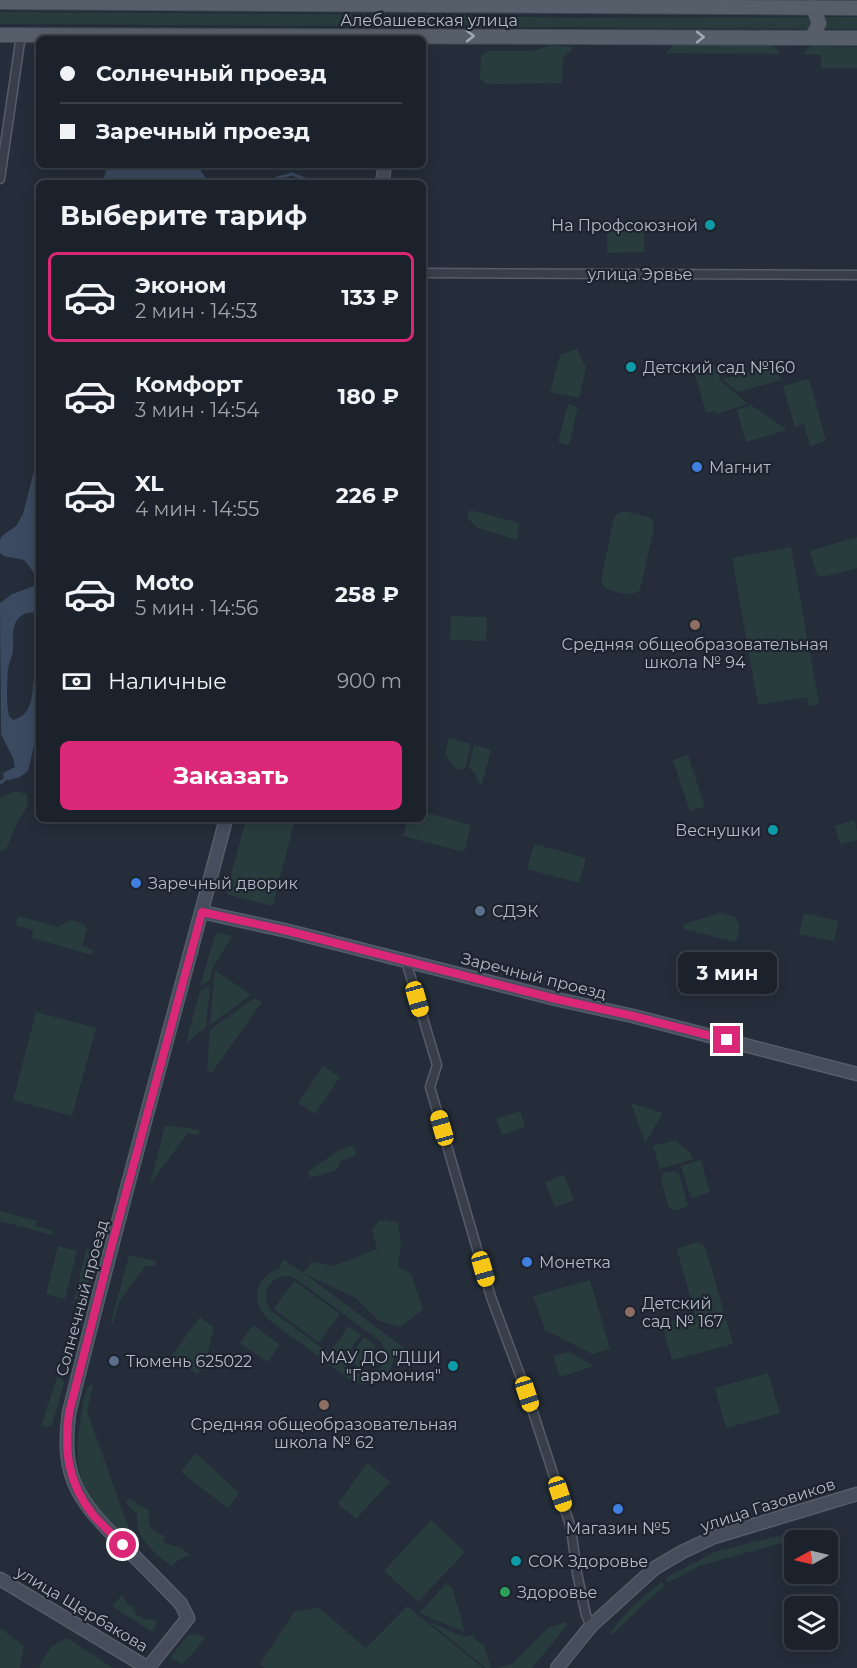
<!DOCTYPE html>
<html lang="ru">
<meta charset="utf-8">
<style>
:root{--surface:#1b222b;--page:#242a33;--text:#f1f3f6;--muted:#a0a4a9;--line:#393f47;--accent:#db2777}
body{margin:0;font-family:Montserrat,sans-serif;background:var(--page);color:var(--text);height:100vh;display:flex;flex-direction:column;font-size:22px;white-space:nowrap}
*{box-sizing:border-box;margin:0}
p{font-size:20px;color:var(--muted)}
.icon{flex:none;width:33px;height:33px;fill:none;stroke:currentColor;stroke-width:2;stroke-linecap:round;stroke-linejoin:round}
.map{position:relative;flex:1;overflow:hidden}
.side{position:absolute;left:36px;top:180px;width:390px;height:642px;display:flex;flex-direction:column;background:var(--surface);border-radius:9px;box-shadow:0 3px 15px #0003,0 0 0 2px var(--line)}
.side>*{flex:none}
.top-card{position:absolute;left:36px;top:36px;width:390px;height:132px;border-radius:9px;box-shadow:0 3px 15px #0003,0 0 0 2px var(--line);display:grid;align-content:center;height:132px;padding:0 24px;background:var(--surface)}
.needle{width:39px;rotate:262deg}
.controls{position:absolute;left:784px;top:1530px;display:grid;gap:12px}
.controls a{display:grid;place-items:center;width:54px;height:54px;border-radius:9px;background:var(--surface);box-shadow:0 3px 15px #0003,0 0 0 2px var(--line);font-size:30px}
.end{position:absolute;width:27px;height:27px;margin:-14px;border:8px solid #db2777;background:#fff;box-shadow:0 0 0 3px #fff}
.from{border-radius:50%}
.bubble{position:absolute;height:42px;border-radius:9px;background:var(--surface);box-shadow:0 3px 15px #0003,0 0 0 2px var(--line);font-size:20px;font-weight:700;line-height:42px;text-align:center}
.car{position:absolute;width:18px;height:36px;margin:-18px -9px;border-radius:8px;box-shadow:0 0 4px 2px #0007;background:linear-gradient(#f5c518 24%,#345 0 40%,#f5c518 0 76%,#345 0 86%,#f5c518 0)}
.top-card b{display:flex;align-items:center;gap:21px;height:57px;font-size:22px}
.top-card b+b{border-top:2px solid var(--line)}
.top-card i{width:15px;height:15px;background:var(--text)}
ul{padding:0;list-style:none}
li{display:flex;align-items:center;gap:18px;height:90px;margin:0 12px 9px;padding:0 12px;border:3px solid transparent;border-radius:9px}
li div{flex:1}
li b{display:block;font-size:22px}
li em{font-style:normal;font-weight:700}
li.current{border-color:var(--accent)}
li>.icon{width:54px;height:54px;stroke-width:1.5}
h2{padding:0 24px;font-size:27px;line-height:72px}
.pay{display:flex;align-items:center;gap:15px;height:66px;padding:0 24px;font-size:22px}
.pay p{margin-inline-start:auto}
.action{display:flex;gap:12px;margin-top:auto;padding:12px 24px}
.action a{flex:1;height:69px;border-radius:9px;background:var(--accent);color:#fff;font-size:24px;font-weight:700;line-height:69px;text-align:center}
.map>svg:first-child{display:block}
.green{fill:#293c3d;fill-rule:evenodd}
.water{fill:#3b4a61}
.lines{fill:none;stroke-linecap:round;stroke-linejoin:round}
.stream{stroke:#3b4a61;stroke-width:3}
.street-casing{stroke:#565d68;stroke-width:11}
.secondary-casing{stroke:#565d68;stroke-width:15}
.primary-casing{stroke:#414853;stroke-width:16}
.street{stroke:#383f4a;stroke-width:8}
.secondary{stroke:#464e5d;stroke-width:12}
.primary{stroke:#565e6a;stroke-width:14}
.oneway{stroke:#a0a8b4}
.route{stroke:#db2777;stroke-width:8}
.culture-dot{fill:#0f9aa8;stroke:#1d242f;stroke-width:2}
.shop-dot{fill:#3f7fe0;stroke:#1d242f;stroke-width:2}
.education-dot{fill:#8d6e63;stroke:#1d242f;stroke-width:2}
.service-dot{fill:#5c6f8a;stroke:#1d242f;stroke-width:2}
.leisure-dot{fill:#2e9e5b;stroke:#1d242f;stroke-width:2}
.labels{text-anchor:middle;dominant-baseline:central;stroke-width:4.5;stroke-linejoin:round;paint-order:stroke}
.street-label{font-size:16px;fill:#b3bac6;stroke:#1d242f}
.poi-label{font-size:16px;fill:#b3bac6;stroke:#1d242f;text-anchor:start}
</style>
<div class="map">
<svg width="857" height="1668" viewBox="0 0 857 1668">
<rect width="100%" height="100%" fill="#242d39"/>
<path class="green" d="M0 12 440 15 571 18 857 17V29L0 24Z
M674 44 772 45 781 54 666 53Z
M551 45 574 47 563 58 562 83 487 84 480 79 481 55 488 51H533Z
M811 46 857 47V68H821V55L803 54Z
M607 221H644V252L607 253Z
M577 349 586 368 579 398 550 392 560 355Z
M776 364 781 380 738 392 722 379Z
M715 365 720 380 748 404 716 414 715 411 706 413 694 371Z
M809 379 826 441 810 446 804 424 795 427 783 386Z
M568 404 578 407 569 445 558 442Z
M751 405 787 430 746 442 737 410Z
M470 510 519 523 517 540 478 528 467 518Z
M623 511 649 517 653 521 654 528 640 590C631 598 617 592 606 589L601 581 614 517 618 513Z
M857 537V568L823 577 817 575 810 551Z
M791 547 819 704 809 706 807 697 758 705 732 558Z
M451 616 487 617 486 641 450 640Z
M449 738 471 744 465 768 457 770 445 754Z
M474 745 491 750 481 787 475 773 469 768Z
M688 755 705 807 690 811 673 760Z
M15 791 27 794 28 805 17 823 7 847 0 852V798Z
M423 812 471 825 464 852 403 836 407 819H423Z
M246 819H295L273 906 226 894Z
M854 820 857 832V840L840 844 835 826Z
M534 844 586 858 579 883 527 869Z
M720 913 735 917 740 926 736 942 684 929V924Z
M804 913 838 921 834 941 799 934Z
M18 916 58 927 70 920 84 924 87 929 82 946 93 950 92 955 32 938 33 930 16 925Z
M216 932 232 936 212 969 210 980 200 986Z
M215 970 251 995 210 1025Z
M210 986 206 1027 186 1043 200 991Z
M254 998 262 1002 211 1074 207 1070 210 1030Z
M36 1012 96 1028 72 1116 13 1100Z
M323 1066 340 1077 315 1114 298 1103Z
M631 1103 663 1113 645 1143Z
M520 1111 525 1127 502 1135 496 1119Z
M165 1125 200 1130 197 1135 188 1133 150 1184Z
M675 1140 690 1153 693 1159 660 1169 653 1146Z
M353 1145 356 1155 340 1161 337 1170 310 1178 308 1172 336 1152Z
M701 1160 710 1192 691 1198 681 1166Z
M674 1171 679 1174 688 1205 686 1207 674 1211 669 1208 661 1180 663 1173Z
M564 1175 574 1200 555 1207 545 1182Z
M0 1211 37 1221 36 1226 53 1231 52 1235 0 1221Z
M380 1220 398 1222 401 1242 398 1266 411 1274 423 1309 401 1327 379 1321 356 1298 305 1274 408 1351 403 1357 394 1352C394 1378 372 1392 349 1379L269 1320C249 1301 255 1276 281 1268L279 1266 284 1259 303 1273 312 1262 334 1266 377 1249 372 1230ZM290 1276 298 1280 381 1342C392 1360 378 1380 358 1374L270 1310C260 1293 270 1275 290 1276Z
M697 1242 705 1246 733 1344 672 1360 662 1324 695 1314 677 1249Z
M58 1246 77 1251 65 1299 46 1294Z
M87 1248 93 1250C92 1254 90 1260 89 1265 88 1276 91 1290 82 1299H74Z
M129 1255 155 1261 156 1264 154 1266H145L119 1302 113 1323 111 1322Z
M590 1280 610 1349 592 1354 545 1330 533 1296Z
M294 1281 340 1314 319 1343 274 1309Z
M200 1317 214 1328 205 1364 197 1374 172 1355Z
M253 1325 280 1345 267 1362 240 1343Z
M349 1326 361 1335 345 1357 333 1348Z
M364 1337 376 1346 360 1368 348 1359Z
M569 1352 594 1366 560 1377 553 1356Z
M768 1373 780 1413 726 1428 715 1388Z
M57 1377 61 1378 64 1383 52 1425 47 1427 41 1426Z
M90 1385H93L87 1411 135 1546C122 1532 107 1520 95 1505 74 1480 76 1446 81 1416 83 1406 83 1392 90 1385Z
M196 1453 239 1493 228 1508 181 1472Z
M367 1463 390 1482 356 1519 338 1504Z
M129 1498 149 1511C148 1528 149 1528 164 1536L163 1542 181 1548 190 1555 182 1558 171 1566C162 1559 148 1547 142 1538 137 1531 137 1522 137 1514L127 1504 126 1500Z
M431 1520 465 1552 418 1602 384 1571Z
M786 1534 788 1537 785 1542 699 1566 668 1583 666 1578 714 1552Z
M662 1582 665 1586 648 1600 612 1635 611 1632C625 1612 643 1596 662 1582Z
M445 1585H450L452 1587 465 1632 419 1613Z
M122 1595 127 1604 133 1607 135 1614 145 1619 155 1620 157 1623 152 1632 112 1606Z
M407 1606 483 1668H265L260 1664 294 1612 318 1607 366 1648Z
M429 1622 464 1637 473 1635 475 1639 479 1643H483L491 1668H486Z
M565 1622 568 1624 532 1668H495L512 1664 548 1628Z
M0 1628 24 1646 20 1668H0Z
M193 1634 200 1635 205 1639 182 1665 171 1657 187 1636Z
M67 1638 113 1668H39C46 1651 50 1646 67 1638Z"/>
<path class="water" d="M107 165H197L209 183H103Z
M39 451V613C33 612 26 612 21 616 10 624 14 640 13 651 12 657 9 663 8 669 7 685 6 701 9 716L13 720C39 713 29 685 37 667L39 666V725L28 771 20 777 10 780 4 779 3 773 15 767 13 758 1 734 0 603 12 594 34 586C39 575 30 568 24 560L4 556 0 553V540L2 536 16 526 23 514Z"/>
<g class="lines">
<path class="stream" d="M276 183 277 178 292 174 315 183
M0 783 8 777"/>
<defs>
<path id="street" d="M0 179 21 35
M423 273 857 275
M406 961 437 1065 430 1087 491 1297 527 1394 571 1528 577 1573 586 1615 591 1626"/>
<path id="secondary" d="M382 183 385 165
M202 912 288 931 556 999 633 1016 857 1074
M0 1579 148 1668
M148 1668 188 1618 181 1604C163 1585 144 1566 125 1547 80 1502 60 1480 69 1413 118 1214 174 1017 226 819
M557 1668 591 1626 655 1568 682 1552 714 1537 857 1494"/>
<path id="primary" d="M0 2 857 8
M0 35 857 38
M812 38 819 23 813 7"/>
</defs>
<use href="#street" class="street-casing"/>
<use href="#secondary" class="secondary-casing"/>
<use href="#primary" class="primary-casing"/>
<use href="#street" class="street"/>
<use href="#secondary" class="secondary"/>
<use href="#primary" class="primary"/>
</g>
<defs><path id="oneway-chevron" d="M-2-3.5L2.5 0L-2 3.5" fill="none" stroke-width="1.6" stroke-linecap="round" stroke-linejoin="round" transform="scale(1.5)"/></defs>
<g class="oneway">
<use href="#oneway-chevron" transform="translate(470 36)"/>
<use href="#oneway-chevron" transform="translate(700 37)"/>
</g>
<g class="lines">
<path class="route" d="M123 1545C113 1535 102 1525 93 1515 68 1483 64 1452 69 1413L111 1248 202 912 288 931 556 999 633 1016 727 1040"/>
</g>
<g class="culture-dot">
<circle cx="710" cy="225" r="6"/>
<circle cx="631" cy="367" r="6"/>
<circle cx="773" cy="830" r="6"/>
<circle cx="453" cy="1366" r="6"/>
<circle cx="516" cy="1561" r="6"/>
</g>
<g class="shop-dot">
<circle cx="697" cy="467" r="6"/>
<circle cx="136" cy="883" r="6"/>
<circle cx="527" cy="1262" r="6"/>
<circle cx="618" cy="1509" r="6"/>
</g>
<g class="education-dot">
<circle cx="695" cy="625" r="6"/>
<circle cx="630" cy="1312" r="6"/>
<circle cx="324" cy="1405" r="6"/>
</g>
<g class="service-dot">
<circle cx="480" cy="911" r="6"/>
<circle cx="114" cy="1361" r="6"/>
</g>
<circle class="leisure-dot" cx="505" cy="1592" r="6"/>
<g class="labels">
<g class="street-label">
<text x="429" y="20">Алебашевская улица</text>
<text x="640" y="274">улица Эрвье</text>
<text transform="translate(534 976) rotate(14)">Заречный проезд</text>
<text transform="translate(82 1298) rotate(-75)">Солнечный проезд</text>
<text transform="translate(768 1505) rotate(-18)">улица Газовиков</text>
<text transform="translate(82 1609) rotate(31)">улица Щербакова</text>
</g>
<g class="poi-label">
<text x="698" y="225" text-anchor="end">На Профсоюзной</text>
<text x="643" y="367">Детский сад №160</text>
<text x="709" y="467">Магнит</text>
<text x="695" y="644" text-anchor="middle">Средняя общеобразовательная<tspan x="695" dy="18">школа № 94</tspan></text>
<text x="761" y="830" text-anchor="end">Веснушки</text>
<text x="148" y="883">Заречный дворик</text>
<text x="492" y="911">СДЭК</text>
<text x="539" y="1262">Монетка</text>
<text x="642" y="1303">Детский<tspan x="642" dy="18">сад № 167</tspan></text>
<text x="441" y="1357" text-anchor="end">МАУ ДО "ДШИ<tspan x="441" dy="18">"Гармония"</tspan></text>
<text x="126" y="1361">Тюмень 625022</text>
<text x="324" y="1424" text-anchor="middle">Средняя общеобразовательная<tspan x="324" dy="18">школа № 62</tspan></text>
<text x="618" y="1528" text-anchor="middle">Магазин №5</text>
<text x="528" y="1561">СОК Здоровье</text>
<text x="517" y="1592">Здоровье</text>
</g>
</g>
</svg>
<div class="controls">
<a><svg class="needle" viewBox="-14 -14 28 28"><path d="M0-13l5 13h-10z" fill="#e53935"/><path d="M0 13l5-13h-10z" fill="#a0a4a9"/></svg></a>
<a><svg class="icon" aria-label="layers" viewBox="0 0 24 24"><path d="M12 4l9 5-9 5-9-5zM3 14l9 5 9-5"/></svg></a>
</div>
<i class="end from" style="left:123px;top:1545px"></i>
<i class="end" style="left:727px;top:1040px"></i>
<div class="bubble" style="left:678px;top:952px;width:99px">3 мин</div>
<i class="car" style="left:417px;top:999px;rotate:164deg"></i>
<i class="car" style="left:442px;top:1128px;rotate:344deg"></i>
<i class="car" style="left:483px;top:1269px;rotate:164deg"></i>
<i class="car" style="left:527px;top:1394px;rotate:162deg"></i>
<i class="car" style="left:560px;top:1494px;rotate:162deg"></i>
<div class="top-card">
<b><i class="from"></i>Солнечный проезд</b>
<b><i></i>Заречный проезд</b>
</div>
<section class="side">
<h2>Выберите тариф</h2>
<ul>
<li class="current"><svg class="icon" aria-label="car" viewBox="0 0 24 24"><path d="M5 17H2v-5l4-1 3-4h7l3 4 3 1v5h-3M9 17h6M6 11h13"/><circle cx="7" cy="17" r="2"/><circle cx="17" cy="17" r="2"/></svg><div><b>Эконом</b><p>2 мин · 14:53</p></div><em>133 ₽</em></li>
<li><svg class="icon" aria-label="car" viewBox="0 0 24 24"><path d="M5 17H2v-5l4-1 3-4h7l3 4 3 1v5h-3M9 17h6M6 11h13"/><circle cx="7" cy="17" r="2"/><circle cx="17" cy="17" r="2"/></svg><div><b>Комфорт</b><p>3 мин · 14:54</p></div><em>180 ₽</em></li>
<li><svg class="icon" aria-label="car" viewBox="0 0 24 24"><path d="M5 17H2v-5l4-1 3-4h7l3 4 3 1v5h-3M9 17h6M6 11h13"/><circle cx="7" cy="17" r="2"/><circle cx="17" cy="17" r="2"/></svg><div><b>XL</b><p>4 мин · 14:55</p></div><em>226 ₽</em></li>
<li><svg class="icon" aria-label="car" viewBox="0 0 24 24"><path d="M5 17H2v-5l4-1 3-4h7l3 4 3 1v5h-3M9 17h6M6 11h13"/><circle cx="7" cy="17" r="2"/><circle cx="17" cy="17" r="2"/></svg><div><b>Moto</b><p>5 мин · 14:56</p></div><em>258 ₽</em></li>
</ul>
<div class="pay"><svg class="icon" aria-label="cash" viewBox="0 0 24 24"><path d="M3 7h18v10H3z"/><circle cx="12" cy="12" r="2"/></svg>Наличные<p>900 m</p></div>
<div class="action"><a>Заказать</a></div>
</section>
</div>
